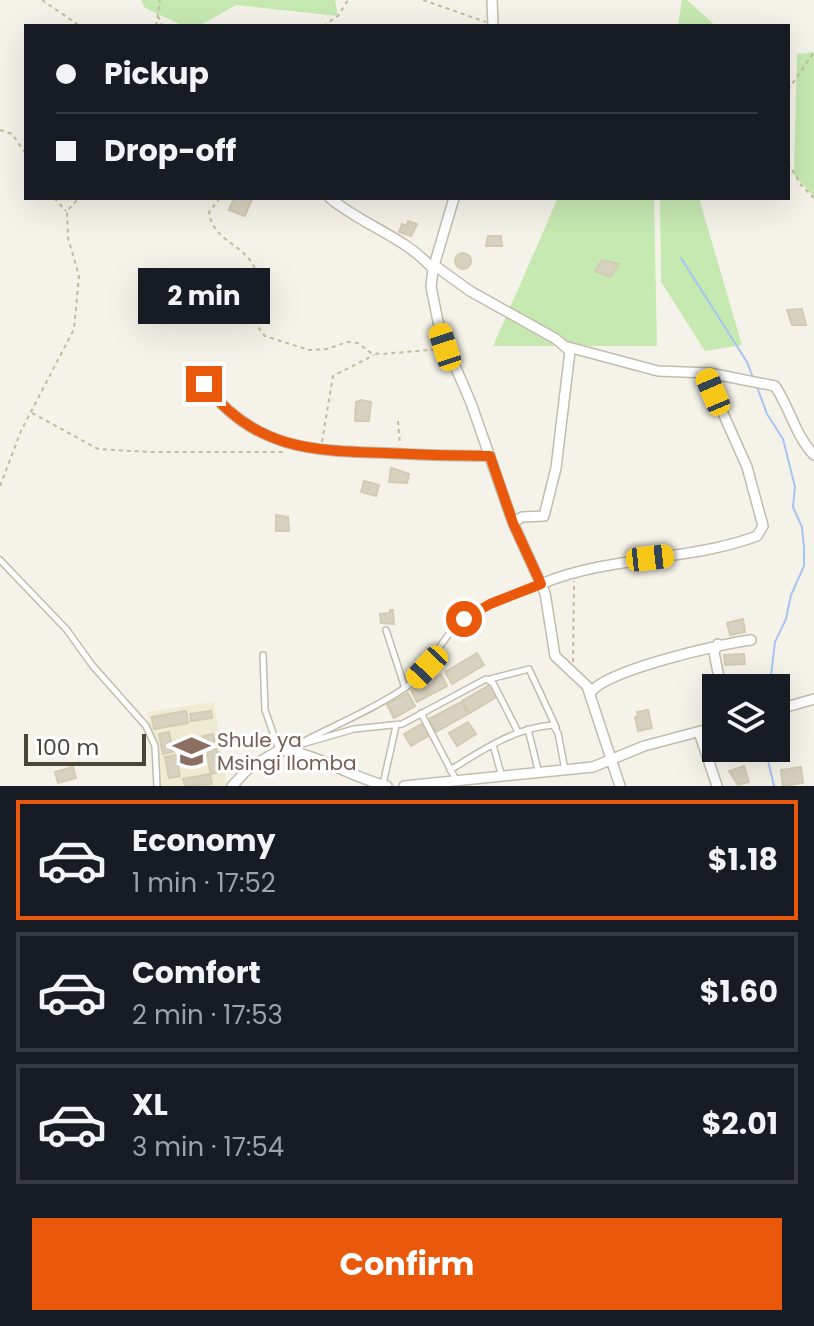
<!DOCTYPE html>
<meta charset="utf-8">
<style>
:root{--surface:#171b24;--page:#242831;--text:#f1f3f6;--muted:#9ea1a6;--line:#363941;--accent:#ea580c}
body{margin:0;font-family:Poppins,sans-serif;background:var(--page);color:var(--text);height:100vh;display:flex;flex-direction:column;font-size:30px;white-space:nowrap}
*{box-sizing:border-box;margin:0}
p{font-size:26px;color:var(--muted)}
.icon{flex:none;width:44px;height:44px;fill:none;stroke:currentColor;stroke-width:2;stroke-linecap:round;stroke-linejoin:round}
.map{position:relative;height:786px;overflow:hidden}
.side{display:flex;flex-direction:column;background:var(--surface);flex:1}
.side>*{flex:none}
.banner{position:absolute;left:24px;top:24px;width:766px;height:176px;border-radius:0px;box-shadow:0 8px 32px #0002;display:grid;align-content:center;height:176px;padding:0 32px;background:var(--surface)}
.controls{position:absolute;left:702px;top:674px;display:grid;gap:16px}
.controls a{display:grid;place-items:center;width:88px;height:88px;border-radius:0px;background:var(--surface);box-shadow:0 8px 32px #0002;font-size:40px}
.scale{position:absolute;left:24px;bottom:20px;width:122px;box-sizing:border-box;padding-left:8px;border:4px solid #494537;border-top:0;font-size:22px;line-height:28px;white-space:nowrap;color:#494537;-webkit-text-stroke:6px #fff;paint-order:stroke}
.end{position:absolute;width:36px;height:36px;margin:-18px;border:10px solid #ea580c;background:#fff;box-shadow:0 0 0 4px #fff}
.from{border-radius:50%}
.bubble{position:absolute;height:56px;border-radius:0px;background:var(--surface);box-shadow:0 8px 32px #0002;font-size:26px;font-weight:700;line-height:56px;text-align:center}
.car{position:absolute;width:24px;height:48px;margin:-24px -12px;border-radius:10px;box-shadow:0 0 6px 2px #0007;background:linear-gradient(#f5c518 24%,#345 0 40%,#f5c518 0 76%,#345 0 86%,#f5c518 0)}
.banner b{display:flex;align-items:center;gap:28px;height:76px;font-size:30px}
.banner b+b{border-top:2px solid var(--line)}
.banner i{width:20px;height:20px;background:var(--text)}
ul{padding:14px 0 0;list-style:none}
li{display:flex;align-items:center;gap:24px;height:120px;margin:0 16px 12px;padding:0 16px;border:4px solid var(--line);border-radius:0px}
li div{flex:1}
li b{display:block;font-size:30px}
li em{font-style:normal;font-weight:700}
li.current{border-color:var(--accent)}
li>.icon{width:72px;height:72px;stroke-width:1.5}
.button{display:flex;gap:16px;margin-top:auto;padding:16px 32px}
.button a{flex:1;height:92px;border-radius:0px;background:var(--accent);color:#fff;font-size:32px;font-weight:700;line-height:92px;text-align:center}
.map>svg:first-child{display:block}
.education{fill:#eeebd3}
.green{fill:#c6e9b2}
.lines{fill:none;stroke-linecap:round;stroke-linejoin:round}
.stream{stroke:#a6c4f1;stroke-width:2}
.building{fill:#d7d2bf;stroke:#d2cbb2;stroke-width:2}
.lane-casing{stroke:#c1bdac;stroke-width:8}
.street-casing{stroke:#c1bdac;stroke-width:12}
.path{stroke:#c2bc9d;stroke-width:2;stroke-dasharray:4 4;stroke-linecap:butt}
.lane{stroke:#fff;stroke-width:5}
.street{stroke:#fff;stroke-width:9}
.route{stroke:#ea580c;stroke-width:10}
.labels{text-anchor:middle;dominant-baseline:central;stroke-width:6;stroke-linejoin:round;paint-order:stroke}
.education-label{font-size:20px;fill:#785e54;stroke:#fff;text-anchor:start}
</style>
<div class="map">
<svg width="814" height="786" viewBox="0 0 814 786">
<rect width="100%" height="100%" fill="#f5f3e9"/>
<path class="education" d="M214 702 227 786H159L147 712Z"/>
<path class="green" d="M141 0H335L338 16 236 5 199 26H184L145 8Z
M682 0H687L716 26H678Z
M814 52V197L794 175 797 54Z
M558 198H654L657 346H493Z
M660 198H699L742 345 705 351 661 282Z"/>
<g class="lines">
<path class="stream" d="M681 258 747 362 753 378
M757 387 767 414 783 439 795 487 793 507 802 527 804 547V566L791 595 786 619 775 642 771 675 766 688
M765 748 774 786"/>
</g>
<path class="building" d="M234 198 252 199 245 216 229 210Z
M408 221 417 224 411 236 399 232 402 224 407 226Z
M488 236H501L502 246H486Z
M455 261a8 8 0 1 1 16 0a8 8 0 1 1-16 0Z
M602 260 619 264 610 277 595 271Z
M802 309 806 325H792L787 310Z
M361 400 371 402 369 421H355L356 402Z
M391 468 409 474 407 483 389 482Z
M364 481 379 485 376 496 361 492Z
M276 515 288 517 289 531H276Z
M390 610H393L394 624 381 623 380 614 390 613Z
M743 619 745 632 730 635 727 623Z
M477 653 484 665 452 684 445 672Z
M744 654 745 664 725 665 724 655Z
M441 674 447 686 417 702 411 690Z
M491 684 498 696 470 713 462 701Z
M408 693 415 706 394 718 387 705Z
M461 702 468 714 436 732 429 719Z
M648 710 652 728 638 731 635 717 638 716 637 712Z
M186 711 188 723 154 729 152 717Z
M211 711 212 718 191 721 190 714Z
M468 722 476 734 457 746 449 733Z
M423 723 430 735 411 746 404 734Z
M169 732 173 752 163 754 159 734Z
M213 734 222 771 211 774 203 736Z
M176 755 180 776 169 778 165 757Z
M744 766 749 782 738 785 729 771Z
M73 767 76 778 58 783 55 772Z
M801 767 803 783 783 786 781 770Z
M210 774 212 784 185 786 183 779Z"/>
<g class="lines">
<defs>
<path id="lane" d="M0 560 67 630 92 665 146 726 155 746 157 786
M386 630 405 688
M263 655 265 710 279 750 297 745C330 727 377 708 406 687 429 670 438 644 457 625 479 604 513 596 541 584
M490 679 529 669 556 727
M421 713 456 780
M528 729 539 774
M302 744 354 729 402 724 486 679 493 683 518 732
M493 745 502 777
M450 770C483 750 514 728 553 725L558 733 565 770
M383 784 396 726"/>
<path id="street" d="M492 0 493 26
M330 198C362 225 405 237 433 269
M454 198 433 269 431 287 440 331 471 403 513 523 545 593 555 656 587 686 620 786
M434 265 470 291 556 339 570 351 556 468 544 516 522 517 513 523
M568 347 658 371 709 373 775 386C790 408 795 435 814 455
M204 384C254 449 310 451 386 453 420 455 455 456 490 456
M541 584C611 555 687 562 757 536L763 526 747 467 705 373
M718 644 714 652 721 688
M590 693C606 670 720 644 751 640
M776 710 814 699
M699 732 717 786
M232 786 248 769 279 750C316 752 351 778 387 786
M404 786 593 767 644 746 716 727"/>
</defs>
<use href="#lane" class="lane-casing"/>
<use href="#street" class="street-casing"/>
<path class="path" d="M42 0 80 26
M423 0 486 22
M158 16 162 26
M156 26 160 0
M323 26 338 16 348 0
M788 90 814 52
M0 130 12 134 26 154
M788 163 801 185 814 198
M54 198 66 211
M220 198 209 212C212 241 245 244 255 269 264 290 246 318 265 336L309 350 327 349 347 342 358 343 371 353 382 354 441 349
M32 413 98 449 150 452H284
M398 421 400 445
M322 442 333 376 374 355
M0 486 21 431 74 329 79 276 68 238 67 211 79 198
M573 662 574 581"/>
<use href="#lane" class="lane"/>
<use href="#street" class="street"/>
</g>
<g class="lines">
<path class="route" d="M204 384C254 449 311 451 386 453 421 455 455 456 490 456L513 523 541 584 490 604 464 619"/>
</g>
<defs>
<symbol id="school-bare" viewBox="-9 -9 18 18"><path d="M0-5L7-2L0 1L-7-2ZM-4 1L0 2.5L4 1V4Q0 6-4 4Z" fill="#8d6e63" stroke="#fff" stroke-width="2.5" paint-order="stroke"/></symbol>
</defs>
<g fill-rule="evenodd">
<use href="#school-bare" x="166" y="726" width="51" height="51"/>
</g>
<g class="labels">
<g class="education-label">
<text x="217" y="740">Shule ya<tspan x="217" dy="23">Msingi Ilomba</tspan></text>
</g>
</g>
</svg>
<div class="controls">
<a><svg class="icon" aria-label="layers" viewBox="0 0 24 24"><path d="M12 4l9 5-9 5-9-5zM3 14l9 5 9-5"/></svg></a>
</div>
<div class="scale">100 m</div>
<i class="end from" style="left:464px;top:619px"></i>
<i class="end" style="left:204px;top:384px"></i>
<div class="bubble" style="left:138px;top:268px;width:132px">2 min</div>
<i class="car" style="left:445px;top:347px;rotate:342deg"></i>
<i class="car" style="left:713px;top:392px;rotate:337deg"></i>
<i class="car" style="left:650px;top:558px;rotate:84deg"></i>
<i class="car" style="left:427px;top:667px;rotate:223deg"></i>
<div class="banner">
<b><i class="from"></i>Pickup</b>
<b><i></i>Drop-off</b>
</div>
</div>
<section class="side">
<ul>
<li class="current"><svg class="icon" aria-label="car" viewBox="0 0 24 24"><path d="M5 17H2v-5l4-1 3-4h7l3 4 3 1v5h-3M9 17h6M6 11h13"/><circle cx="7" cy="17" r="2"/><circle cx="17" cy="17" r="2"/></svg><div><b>Economy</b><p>1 min · 17:52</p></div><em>$1.18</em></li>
<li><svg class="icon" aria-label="car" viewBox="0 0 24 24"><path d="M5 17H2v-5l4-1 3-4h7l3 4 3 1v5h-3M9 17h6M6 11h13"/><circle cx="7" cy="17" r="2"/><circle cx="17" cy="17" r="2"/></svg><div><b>Comfort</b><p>2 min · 17:53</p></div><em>$1.60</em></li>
<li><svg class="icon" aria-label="car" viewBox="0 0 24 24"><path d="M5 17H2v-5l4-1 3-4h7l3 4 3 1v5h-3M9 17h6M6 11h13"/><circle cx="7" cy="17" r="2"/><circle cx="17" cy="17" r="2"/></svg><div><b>XL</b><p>3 min · 17:54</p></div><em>$2.01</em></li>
</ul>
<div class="button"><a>Confirm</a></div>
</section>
